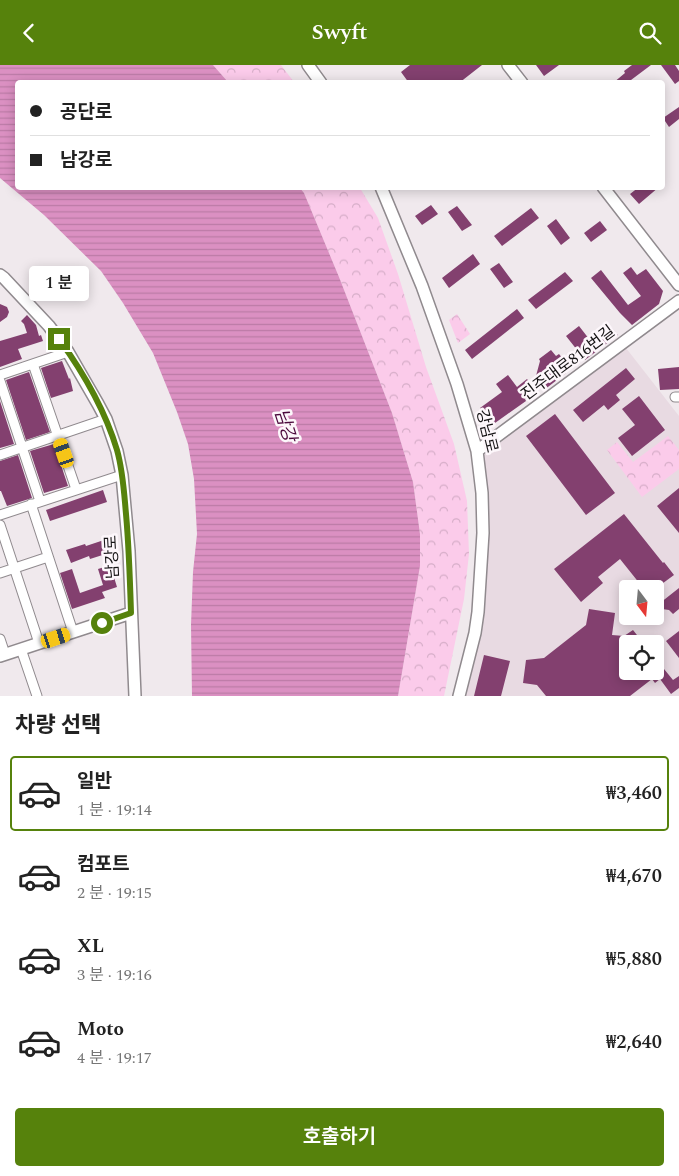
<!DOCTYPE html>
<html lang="ko">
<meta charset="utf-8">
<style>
:root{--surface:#fff;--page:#f2f2f2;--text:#222;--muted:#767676;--line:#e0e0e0;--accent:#56820c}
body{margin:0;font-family:Spectral,"Noto Sans KR",serif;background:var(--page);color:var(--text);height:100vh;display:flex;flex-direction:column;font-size:19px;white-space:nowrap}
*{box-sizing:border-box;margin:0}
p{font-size:16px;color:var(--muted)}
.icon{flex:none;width:28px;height:28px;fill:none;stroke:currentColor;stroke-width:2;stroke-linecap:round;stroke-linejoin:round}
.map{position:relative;height:631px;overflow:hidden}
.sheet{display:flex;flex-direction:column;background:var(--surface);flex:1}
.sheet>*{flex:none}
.top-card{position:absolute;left:15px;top:15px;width:650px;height:110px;border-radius:5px;box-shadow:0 2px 12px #0003;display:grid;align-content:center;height:110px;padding:0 15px;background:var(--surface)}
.needle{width:32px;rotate:164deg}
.buttons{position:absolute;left:619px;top:515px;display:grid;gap:10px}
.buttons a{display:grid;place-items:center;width:45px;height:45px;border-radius:5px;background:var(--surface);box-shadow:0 2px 12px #0003;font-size:25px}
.end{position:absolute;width:22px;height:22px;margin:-11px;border:6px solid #56820c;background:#fff;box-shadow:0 0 0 2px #fff}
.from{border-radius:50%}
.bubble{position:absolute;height:35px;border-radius:5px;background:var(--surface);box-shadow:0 2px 12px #0003;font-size:16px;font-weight:600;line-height:35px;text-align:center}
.car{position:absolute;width:15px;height:30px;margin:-15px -8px;border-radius:6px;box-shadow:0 0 4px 1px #0007;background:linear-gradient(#f5c518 24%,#345 0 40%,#f5c518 0 76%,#345 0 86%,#f5c518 0)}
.top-card b{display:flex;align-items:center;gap:18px;height:48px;font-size:19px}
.top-card b+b{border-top:1px solid var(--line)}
.top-card i{width:12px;height:12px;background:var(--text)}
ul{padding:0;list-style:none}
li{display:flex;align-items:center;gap:15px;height:75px;margin:0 10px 8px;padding:0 5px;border:2px solid transparent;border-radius:5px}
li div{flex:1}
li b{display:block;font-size:19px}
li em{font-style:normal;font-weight:600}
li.current{border-color:var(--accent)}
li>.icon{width:45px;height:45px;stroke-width:1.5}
h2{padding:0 15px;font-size:22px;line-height:60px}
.primary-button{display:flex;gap:10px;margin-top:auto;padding:10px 15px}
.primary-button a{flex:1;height:58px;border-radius:5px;background:var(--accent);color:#fff;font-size:20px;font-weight:600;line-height:58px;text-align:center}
header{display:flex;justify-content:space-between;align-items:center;height:65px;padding:0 15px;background:var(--accent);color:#fff;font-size:22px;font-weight:600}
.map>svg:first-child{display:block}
.built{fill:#e8dae2;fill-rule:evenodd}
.park{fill:url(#park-crowns)}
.water{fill:url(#water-rules)}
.building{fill:#83406f}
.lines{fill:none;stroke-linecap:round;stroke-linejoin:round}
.minor-casing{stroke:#908a8e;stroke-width:11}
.tertiary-casing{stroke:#908a8e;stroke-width:14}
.minor{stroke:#fff;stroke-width:9}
.tertiary{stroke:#fff;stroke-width:11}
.route{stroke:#56820c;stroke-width:6}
.labels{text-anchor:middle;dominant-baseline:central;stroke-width:5;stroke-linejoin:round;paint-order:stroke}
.street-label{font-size:16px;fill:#161415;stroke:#fdf7fb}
.water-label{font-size:18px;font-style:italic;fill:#4c093d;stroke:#fdf7fb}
</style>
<header><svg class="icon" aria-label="back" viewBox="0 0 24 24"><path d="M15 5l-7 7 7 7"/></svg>Swyft<svg class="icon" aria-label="search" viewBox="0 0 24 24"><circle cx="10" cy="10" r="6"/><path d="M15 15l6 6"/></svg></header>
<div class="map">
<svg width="679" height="631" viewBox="0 0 679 631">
<defs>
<pattern id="park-crowns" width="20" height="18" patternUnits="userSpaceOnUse" patternTransform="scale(1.25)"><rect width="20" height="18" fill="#fbcbea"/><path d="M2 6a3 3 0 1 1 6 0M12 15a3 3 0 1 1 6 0" fill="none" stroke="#d6adc8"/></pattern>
<pattern id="water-rules" width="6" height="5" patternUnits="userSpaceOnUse" patternTransform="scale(1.25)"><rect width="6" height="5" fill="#db90c2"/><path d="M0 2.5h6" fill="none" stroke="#bb7ba6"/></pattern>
</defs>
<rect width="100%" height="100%" fill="#f0e9ed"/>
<path class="built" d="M626 283 679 351V631H463L480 563 481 392ZM628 524H655V551H628ZM628 579H655V606H628Z"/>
<path class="park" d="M213 0H281L294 17H228Z
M300 123H360L378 153 398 209 426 302 454 379 467 436 469 489 464 534 444 631H398L420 501V469L413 417 392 348 339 212 304 128Z
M457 249 470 269 458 278 449 255Z
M668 371 679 385V404L642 432 607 385 617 377 633 397Z"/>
<path class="water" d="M0 0H213L228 17 18 18V122L300 123 304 128 339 212 392 348 413 417 420 469V501L398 631H192L191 560 193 507 197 469 194 414 188 379 177 347 153 288 123 238 101 206 44 150 0 113Z"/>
<path class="building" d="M410 0H482L459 18H409L401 7Z
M536 0H559L544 11Z
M632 0H651L631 15 633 18H613L625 8 624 6Z
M661 0H675L679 6V16L675 19Z
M679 42V54L669 62 663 53Z
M639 122H659L639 139 630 129Z
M431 140 438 149 422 160 415 151Z
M457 141 472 160 462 166 448 147Z
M531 143 539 153 502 181 494 171Z
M556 154 570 173 561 180 547 161Z
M600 156 607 165 591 177 584 168Z
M473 189 480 199 449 223 442 213Z
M499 198 513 217 504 223 490 204Z
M631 202 637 210 646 204 663 226 659 239 632 260 620 248 591 213 601 205 628 240 641 231 623 208Z
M565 207 573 216 536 244 528 235Z
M0 239 7 242 9 247 7 252 0 257Z
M517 244 524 253 472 294 465 285Z
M27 250 36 260 39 271 41 270 43 276 18 284 22 294 0 302V276L27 268 24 259 21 256Z
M579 261 593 279 606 270 603 267 610 261 618 270 585 295 566 271Z
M551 285 556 291 559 289 568 300 562 304 566 308 544 325 542 321 525 334 526 336 488 363 478 349 483 346 480 343 502 327 496 319 508 310 517 322 527 314 533 322 540 296 539 294Z
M62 296 69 314 70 313 73 326 51 333 41 303Z
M679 302V324L660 325 658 304Z
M626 303 635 314 616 330 620 335 608 345 604 340 583 357 573 345Z
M29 307 50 367 26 375 6 315Z
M639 331 665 365 632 391 618 373 635 360 622 344Z
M0 336 14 379 0 383Z
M555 349 615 428 586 450 526 371Z
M54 379 68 421 44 428 30 386Z
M18 390 32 433 7 441 1 426H0V396Z
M679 423V468L657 441Z
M103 425 107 437 50 456 46 445Z
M624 449 663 498 664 497 674 510 655 524H644L620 494 598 512 603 518 581 537 554 504Z
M107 474 112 487 90 494 89 491 71 498 66 485 85 479 86 481Z
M114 499 117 508 113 509 117 522 102 527 105 533 72 544 60 508 72 504 80 528 103 520 98 504Z
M679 523V544L673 549 669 545 655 543V533L660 538Z
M589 544 615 548 612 570 624 571 633 565 644 579H628V606H655V593L673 615 679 611V623L671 629 660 614 655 618 652 614 630 631H546L537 620 523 618 526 595 544 593 586 560Z
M679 566V593L666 576Z
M484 590 510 596 501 631H474Z"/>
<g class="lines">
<defs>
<path id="minor" d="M33 299 76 424
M0 310 68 287
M0 316 40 436
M675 332H679
M0 390 106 354
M31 439 73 567
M0 450 122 410
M0 460 39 578
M0 508 48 492
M0 574 5 589
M21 584 37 631"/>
<path id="tertiary" d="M308 0 321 18
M508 0 522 18
M381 122 422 221 457 319 477 386 482 428 483 468 478 547 475 568 459 631
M603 122 679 220
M0 210 4 213 49 261 68 287 98 339 106 354 117 386 122 410 129 486 135 631
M477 386 679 236
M0 591 131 548"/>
</defs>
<use href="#minor" class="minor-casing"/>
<use href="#tertiary" class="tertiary-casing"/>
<use href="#minor" class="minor"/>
<use href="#tertiary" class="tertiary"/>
</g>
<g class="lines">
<path class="route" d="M59 274C83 307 105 345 117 385 123 406 124 427 126 449 129 482 130 515 131 548L102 558"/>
</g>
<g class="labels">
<g class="street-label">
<text transform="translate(568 298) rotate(-37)">진주대로816번길</text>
<text transform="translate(487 366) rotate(76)">강남로</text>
<text transform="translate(112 492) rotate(-93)">남강로</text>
</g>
<g class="water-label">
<text transform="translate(285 360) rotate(72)">남강</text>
</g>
</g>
</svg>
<div class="buttons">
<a><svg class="needle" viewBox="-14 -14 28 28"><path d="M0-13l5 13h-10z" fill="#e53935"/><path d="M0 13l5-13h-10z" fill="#767676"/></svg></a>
<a><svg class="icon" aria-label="locate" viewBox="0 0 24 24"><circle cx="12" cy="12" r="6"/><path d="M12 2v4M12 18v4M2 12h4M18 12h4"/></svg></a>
</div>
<i class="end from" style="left:102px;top:558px"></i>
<i class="end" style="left:59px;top:274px"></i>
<div class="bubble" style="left:29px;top:201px;width:60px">1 분</div>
<i class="car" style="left:64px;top:388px;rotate:341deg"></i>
<i class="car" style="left:56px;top:573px;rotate:72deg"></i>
<div class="top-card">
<b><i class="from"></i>공단로</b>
<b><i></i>남강로</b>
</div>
</div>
<section class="sheet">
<h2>차량 선택</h2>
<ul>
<li class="current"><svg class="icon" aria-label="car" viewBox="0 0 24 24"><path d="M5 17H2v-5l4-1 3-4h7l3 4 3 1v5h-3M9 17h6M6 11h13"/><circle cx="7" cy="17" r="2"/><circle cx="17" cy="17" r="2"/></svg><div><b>일반</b><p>1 분 · 19:14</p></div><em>₩3,460</em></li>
<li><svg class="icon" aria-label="car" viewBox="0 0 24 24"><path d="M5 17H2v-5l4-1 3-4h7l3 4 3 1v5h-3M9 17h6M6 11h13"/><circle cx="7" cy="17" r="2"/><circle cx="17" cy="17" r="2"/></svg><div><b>컴포트</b><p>2 분 · 19:15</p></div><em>₩4,670</em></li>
<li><svg class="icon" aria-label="car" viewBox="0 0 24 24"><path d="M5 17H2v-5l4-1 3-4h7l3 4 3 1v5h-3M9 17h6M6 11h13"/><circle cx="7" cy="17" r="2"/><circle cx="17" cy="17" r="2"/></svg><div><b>XL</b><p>3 분 · 19:16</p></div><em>₩5,880</em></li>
<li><svg class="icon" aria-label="car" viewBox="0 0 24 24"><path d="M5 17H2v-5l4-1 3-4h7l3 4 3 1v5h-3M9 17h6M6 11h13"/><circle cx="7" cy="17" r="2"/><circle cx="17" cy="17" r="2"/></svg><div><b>Moto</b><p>4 분 · 19:17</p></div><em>₩2,640</em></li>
</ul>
<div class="primary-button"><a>호출하기</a></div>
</section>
